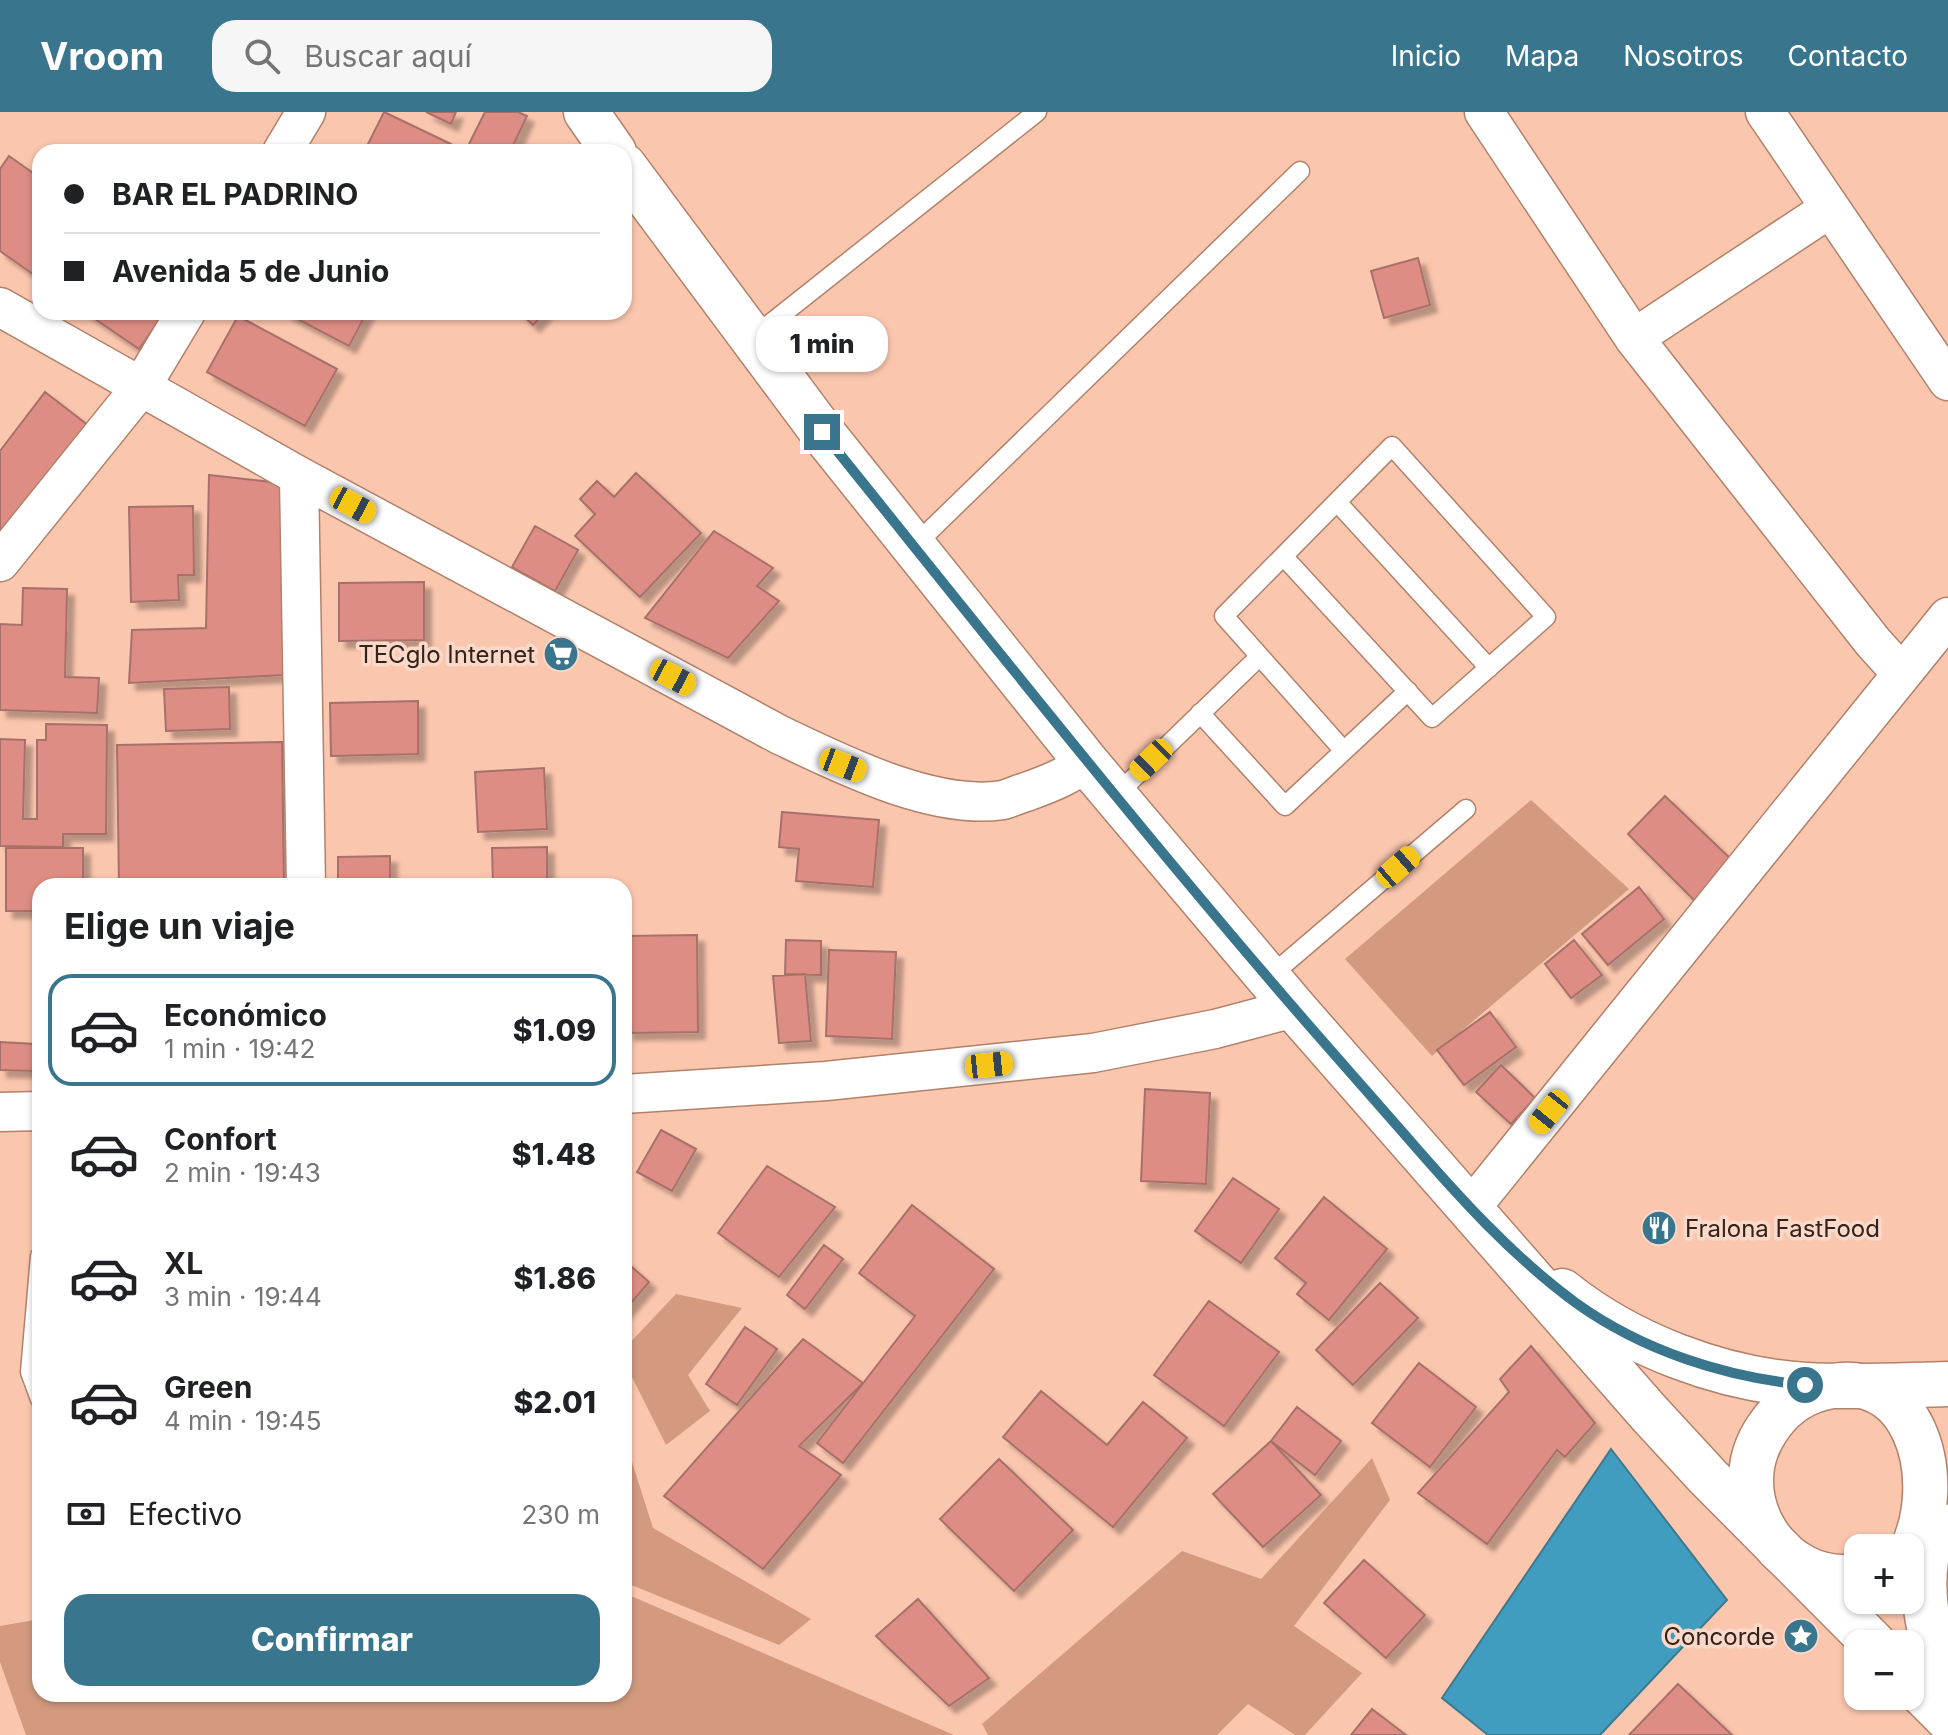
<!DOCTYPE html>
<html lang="es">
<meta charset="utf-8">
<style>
:root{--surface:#fff;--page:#f6f6f6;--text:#202124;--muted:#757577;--line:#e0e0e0;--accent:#39758c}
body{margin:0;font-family:Inter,sans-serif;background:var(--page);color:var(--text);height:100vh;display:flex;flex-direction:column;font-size:30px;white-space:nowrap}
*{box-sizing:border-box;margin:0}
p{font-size:26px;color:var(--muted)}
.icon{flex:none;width:44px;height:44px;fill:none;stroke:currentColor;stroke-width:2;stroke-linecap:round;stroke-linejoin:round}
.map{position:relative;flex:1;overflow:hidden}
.side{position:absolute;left:32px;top:766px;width:600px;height:824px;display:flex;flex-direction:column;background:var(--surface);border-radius:24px;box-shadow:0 2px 6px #0004}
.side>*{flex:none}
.top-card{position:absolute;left:32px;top:32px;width:600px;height:176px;border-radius:24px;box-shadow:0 2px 6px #0004;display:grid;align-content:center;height:176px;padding:0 32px;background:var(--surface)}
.fabs{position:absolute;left:1844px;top:1422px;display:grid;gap:16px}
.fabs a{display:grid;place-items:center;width:80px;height:80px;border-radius:16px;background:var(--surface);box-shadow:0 2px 6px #0004;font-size:40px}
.end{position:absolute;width:36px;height:36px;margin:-18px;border:10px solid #39758c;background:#fff;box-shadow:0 0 0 4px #fff}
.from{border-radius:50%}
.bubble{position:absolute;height:56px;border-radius:24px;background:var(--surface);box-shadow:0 2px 6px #0004;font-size:26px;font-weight:800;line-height:56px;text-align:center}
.car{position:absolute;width:24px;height:48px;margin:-24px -12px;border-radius:10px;box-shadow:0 0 6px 2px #0007;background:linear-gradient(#f5c518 24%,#345 0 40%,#f5c518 0 76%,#345 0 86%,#f5c518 0)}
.top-card b{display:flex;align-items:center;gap:28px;height:76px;font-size:30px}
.top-card b+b{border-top:2px solid var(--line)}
.top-card i{width:20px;height:20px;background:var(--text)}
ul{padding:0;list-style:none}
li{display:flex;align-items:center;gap:24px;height:112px;margin:0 16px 12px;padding:0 16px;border:4px solid transparent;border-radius:24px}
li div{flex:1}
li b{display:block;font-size:30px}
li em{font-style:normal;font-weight:800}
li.selected{border-color:var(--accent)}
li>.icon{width:72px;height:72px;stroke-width:1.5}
h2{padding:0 32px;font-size:36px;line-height:96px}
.pay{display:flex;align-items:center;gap:20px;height:88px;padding:0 32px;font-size:30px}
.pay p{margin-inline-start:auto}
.cta{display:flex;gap:16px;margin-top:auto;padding:16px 32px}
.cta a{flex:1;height:92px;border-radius:24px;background:var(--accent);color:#fff;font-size:32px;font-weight:800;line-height:92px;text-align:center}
header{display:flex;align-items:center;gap:48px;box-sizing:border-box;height:112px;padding:0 40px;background:var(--accent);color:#fff}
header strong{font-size:38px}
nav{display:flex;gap:44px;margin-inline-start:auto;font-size:28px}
.search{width:560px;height:72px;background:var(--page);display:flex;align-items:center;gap:20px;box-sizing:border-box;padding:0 28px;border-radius:24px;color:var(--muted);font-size:30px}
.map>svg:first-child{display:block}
.green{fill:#d39a7f}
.water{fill:#419dbf;stroke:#3e788d;stroke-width:2}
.building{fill:#de8d84;stroke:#a7716b;stroke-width:2;filter:url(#shadow)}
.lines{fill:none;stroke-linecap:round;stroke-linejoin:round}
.lane-casing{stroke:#b2816a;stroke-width:21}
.street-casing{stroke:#b2816a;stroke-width:41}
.secondary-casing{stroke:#b2816a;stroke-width:47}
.lane{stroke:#fff;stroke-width:18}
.street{stroke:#fff;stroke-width:38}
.secondary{stroke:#fff;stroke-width:44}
.route{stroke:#39758c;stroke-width:10}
.labels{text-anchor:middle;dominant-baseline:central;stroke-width:7;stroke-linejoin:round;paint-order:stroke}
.poi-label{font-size:24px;fill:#362219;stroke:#fad9ca;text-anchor:end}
</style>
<header>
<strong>Vroom</strong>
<div class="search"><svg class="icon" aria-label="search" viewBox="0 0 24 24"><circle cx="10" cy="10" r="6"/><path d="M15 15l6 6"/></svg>Buscar aquí</div>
<nav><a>Inicio</a><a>Mapa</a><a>Nosotros</a><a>Contacto</a></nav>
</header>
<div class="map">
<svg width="1948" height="1623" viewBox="0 0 1948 1623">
<defs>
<filter id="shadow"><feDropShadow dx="7" dy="7" stdDeviation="2" flood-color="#0004"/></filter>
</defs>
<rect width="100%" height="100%" fill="#fbc6ae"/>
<path class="green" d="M1531 688 1629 777 1432 944 1345 847Z
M676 1182 742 1196 688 1263 710 1299 666 1333 624 1249V1237Z
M624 1325 653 1416 811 1507 779 1533 624 1470Z
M1372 1346 1390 1388 1294 1514 1362 1561 1305 1623H1295L1248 1592 1217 1623H988L982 1612 1182 1439 1261 1467Z
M624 1481 954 1623H26L0 1550V1514L40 1507V1582H624Z"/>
<path class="water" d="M1611 1337 1727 1488 1600 1623H1488L1442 1586Z"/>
<path class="building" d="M384 0 451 32 447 40H364Z
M426 0H456L451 12Z
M485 0H518L527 4 510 40H465Z
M9 44 40 66V167L0 139V57Z
M1418 146 1430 193 1384 206 1371 159Z
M85 200H165L139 237Z
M284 200H367L349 234Z
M519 200H545L533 213Z
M238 204 337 257 305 314 207 260Z
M45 280 89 314 5 423 0 419V339Z
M636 361 701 421 640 485 575 424 595 402 580 387 597 369 614 385Z
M209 363 281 371 286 489 283 563 129 571 132 518 206 516Z
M193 394 194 463H178L179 488 131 490 129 395Z
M535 414 578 438 555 479 512 455Z
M714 419 773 456 757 474 779 489 728 546 645 506Z
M424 470V528L339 529V471Z
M23 476 67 477 65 565 99 566 97 601 0 598V512L22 513Z
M229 575 230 617 166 619 164 577Z
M418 589V642L331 644 330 591Z
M46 612 107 613 106 722H63V735L0 734V627L25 628 23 707H37V628H46Z
M282 630 284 774H119L117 633Z
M544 656 547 717 478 720 475 660Z
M1665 684 1735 751 1696 790 1628 722Z
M782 700 879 708 873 775 796 769 799 737 779 735Z
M547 735V774H493L492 736Z
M6 736H83V774H40V799H6Z
M390 744V774H338V745Z
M1639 775 1664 807 1608 853 1582 822Z
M697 823 698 920 627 921 626 824Z
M786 828 821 829V863L785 862Z
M1574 828 1602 863 1571 886 1545 852Z
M829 838 896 840 892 927 826 924Z
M805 862 811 929 779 931 773 864Z
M1490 900 1516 935 1464 973 1437 938Z
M0 930 35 932 34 959 0 958Z
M1501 953 1535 986 1511 1012 1476 980Z
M1145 977 1210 981 1206 1072 1141 1069Z
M661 1018 696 1037 672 1079 637 1060Z
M767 1054 835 1095 779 1165 718 1121Z
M1233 1066 1279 1097 1241 1151 1195 1119Z
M1324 1085 1387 1137 1329 1208 1297 1182 1306 1171 1275 1146Z
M912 1093 994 1157 843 1351 817 1331 915 1204 859 1161Z
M824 1133 843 1147 805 1197 787 1183Z
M624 1148 649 1170 624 1199Z
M1380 1171 1418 1206 1353 1273 1316 1238Z
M1209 1189 1279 1240 1224 1314 1154 1263Z
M745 1215 777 1237 737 1293 706 1272Z
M803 1227 863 1271 799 1334 841 1363 763 1457 664 1384Z
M1531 1234 1595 1311 1565 1345 1557 1338 1487 1432 1418 1381 1509 1280 1500 1267Z
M1419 1251 1476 1295 1430 1355 1372 1311Z
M1041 1279 1107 1333 1143 1290 1187 1326 1113 1415 1003 1325Z
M1297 1295 1341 1329 1315 1363 1271 1329Z
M1271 1329 1321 1383 1263 1435 1213 1382Z
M999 1347 1073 1418 1014 1479 940 1407Z
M1364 1448 1425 1503 1386 1546 1324 1491Z
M918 1487 989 1566 949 1594 876 1524Z
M1678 1572 1732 1623H1629Z
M1372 1597 1406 1623H1351Z"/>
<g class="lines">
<defs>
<path id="lane" d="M751 227 1037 0
M1337 390 1489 556
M914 434 1300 59
M1284 445 1432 606 1546 505 1392 334 1224 504 1344 639
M1200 601 1285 694 1408 579
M1115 684 1259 545
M1268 866 1466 697
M40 1144 30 1260 40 1287"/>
<path id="street" d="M1484 0 1634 226 1873 530 1902 562
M1765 0 1948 269
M282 40 306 0
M0 195 299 364 780 623C841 652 934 699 1003 688 1010 686 1019 682 1026 680 1051 671 1065 665 1087 651
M1634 226 1829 97
M299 364 306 774
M0 450 141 275 186 200
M624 982 826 969 1093 941 1215 917 1294 896
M0 1000 40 999
M1470 1097 1948 505"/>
<path id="secondary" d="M586 0 614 40
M624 54 822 320 1087 651 1294 896 1649 1301 1708 1365 1874 1532
M1562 1179C1628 1232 1721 1268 1806 1273 1853 1276 1901 1273 1948 1272
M1935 1411C1932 1421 1928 1431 1927 1442 1919 1486 1930 1531 1948 1572
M1858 1464C1778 1476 1722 1383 1767 1317 1778 1300 1794 1286 1813 1279 1915 1244 1948 1367 1910 1442
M1910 1569 1948 1607"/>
</defs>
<use href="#lane" class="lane-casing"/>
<use href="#street" class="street-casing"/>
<use href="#secondary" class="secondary-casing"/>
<use href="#lane" class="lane"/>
<use href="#street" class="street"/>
<use href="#secondary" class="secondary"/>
</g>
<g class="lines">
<path class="route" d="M822 320C984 521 1144 724 1313 918 1344 953 1375 989 1406 1024 1458 1084 1512 1144 1576 1191 1643 1239 1725 1265 1805 1273"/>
</g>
<defs>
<symbol id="supermarket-disc" viewBox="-11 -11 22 22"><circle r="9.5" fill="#39758c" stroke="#fad9ca"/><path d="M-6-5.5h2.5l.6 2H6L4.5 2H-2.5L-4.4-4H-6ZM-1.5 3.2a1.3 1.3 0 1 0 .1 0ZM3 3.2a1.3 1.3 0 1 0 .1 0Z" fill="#fff"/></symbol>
<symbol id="restaurant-disc" viewBox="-11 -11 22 22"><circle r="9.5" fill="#39758c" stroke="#fad9ca"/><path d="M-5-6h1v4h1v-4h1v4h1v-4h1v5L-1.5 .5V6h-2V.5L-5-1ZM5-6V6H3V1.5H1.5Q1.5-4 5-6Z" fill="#fff"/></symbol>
<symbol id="sight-disc" viewBox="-11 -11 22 22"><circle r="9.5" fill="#39758c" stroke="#fad9ca"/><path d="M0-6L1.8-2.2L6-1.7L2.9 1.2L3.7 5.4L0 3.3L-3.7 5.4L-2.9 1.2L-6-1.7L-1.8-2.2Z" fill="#fff"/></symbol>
</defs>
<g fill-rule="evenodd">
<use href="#supermarket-disc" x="541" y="522" width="40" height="40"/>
<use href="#restaurant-disc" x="1639" y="1096" width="40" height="40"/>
<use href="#sight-disc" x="1781" y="1504" width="40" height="40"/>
</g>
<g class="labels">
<g class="poi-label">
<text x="535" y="542">TECglo Internet</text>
<text x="1685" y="1116" text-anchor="start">Fralona FastFood</text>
<text x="1775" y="1524">Concorde</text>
</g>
</g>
</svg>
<div class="fabs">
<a>+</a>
<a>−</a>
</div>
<i class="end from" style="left:1805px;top:1273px"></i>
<i class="end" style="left:822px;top:320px"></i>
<div class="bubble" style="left:756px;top:204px;width:132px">1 min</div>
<i class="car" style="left:353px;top:393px;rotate:118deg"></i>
<i class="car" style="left:673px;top:565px;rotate:118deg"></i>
<i class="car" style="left:1151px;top:648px;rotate:226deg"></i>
<i class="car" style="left:843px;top:653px;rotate:111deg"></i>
<i class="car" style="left:1398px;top:755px;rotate:49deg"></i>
<i class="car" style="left:989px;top:953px;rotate:84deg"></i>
<i class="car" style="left:1549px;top:1000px;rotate:219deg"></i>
<div class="top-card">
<b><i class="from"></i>BAR EL PADRINO</b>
<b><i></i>Avenida 5 de Junio</b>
</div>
<section class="side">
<h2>Elige un viaje</h2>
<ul>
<li class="selected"><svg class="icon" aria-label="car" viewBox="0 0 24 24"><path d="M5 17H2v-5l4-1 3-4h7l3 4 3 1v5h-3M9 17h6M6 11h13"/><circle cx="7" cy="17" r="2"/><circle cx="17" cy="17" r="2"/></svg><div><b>Económico</b><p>1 min · 19:42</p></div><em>$1.09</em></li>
<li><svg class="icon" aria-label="car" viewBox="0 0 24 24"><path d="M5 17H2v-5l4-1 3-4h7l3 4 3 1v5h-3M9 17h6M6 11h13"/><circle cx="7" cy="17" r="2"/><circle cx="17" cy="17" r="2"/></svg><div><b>Confort</b><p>2 min · 19:43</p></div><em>$1.48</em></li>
<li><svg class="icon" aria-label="car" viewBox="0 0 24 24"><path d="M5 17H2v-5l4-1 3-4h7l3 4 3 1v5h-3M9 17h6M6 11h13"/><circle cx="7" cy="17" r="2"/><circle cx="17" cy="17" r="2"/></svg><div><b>XL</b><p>3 min · 19:44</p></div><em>$1.86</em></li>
<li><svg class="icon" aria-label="car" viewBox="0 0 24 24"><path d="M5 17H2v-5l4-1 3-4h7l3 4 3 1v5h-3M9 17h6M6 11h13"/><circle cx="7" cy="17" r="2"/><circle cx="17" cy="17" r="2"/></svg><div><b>Green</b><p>4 min · 19:45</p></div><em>$2.01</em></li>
</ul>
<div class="pay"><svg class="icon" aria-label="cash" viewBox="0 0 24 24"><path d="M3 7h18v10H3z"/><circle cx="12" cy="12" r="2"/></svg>Efectivo<p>230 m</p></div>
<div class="cta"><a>Confirmar</a></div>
</section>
</div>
